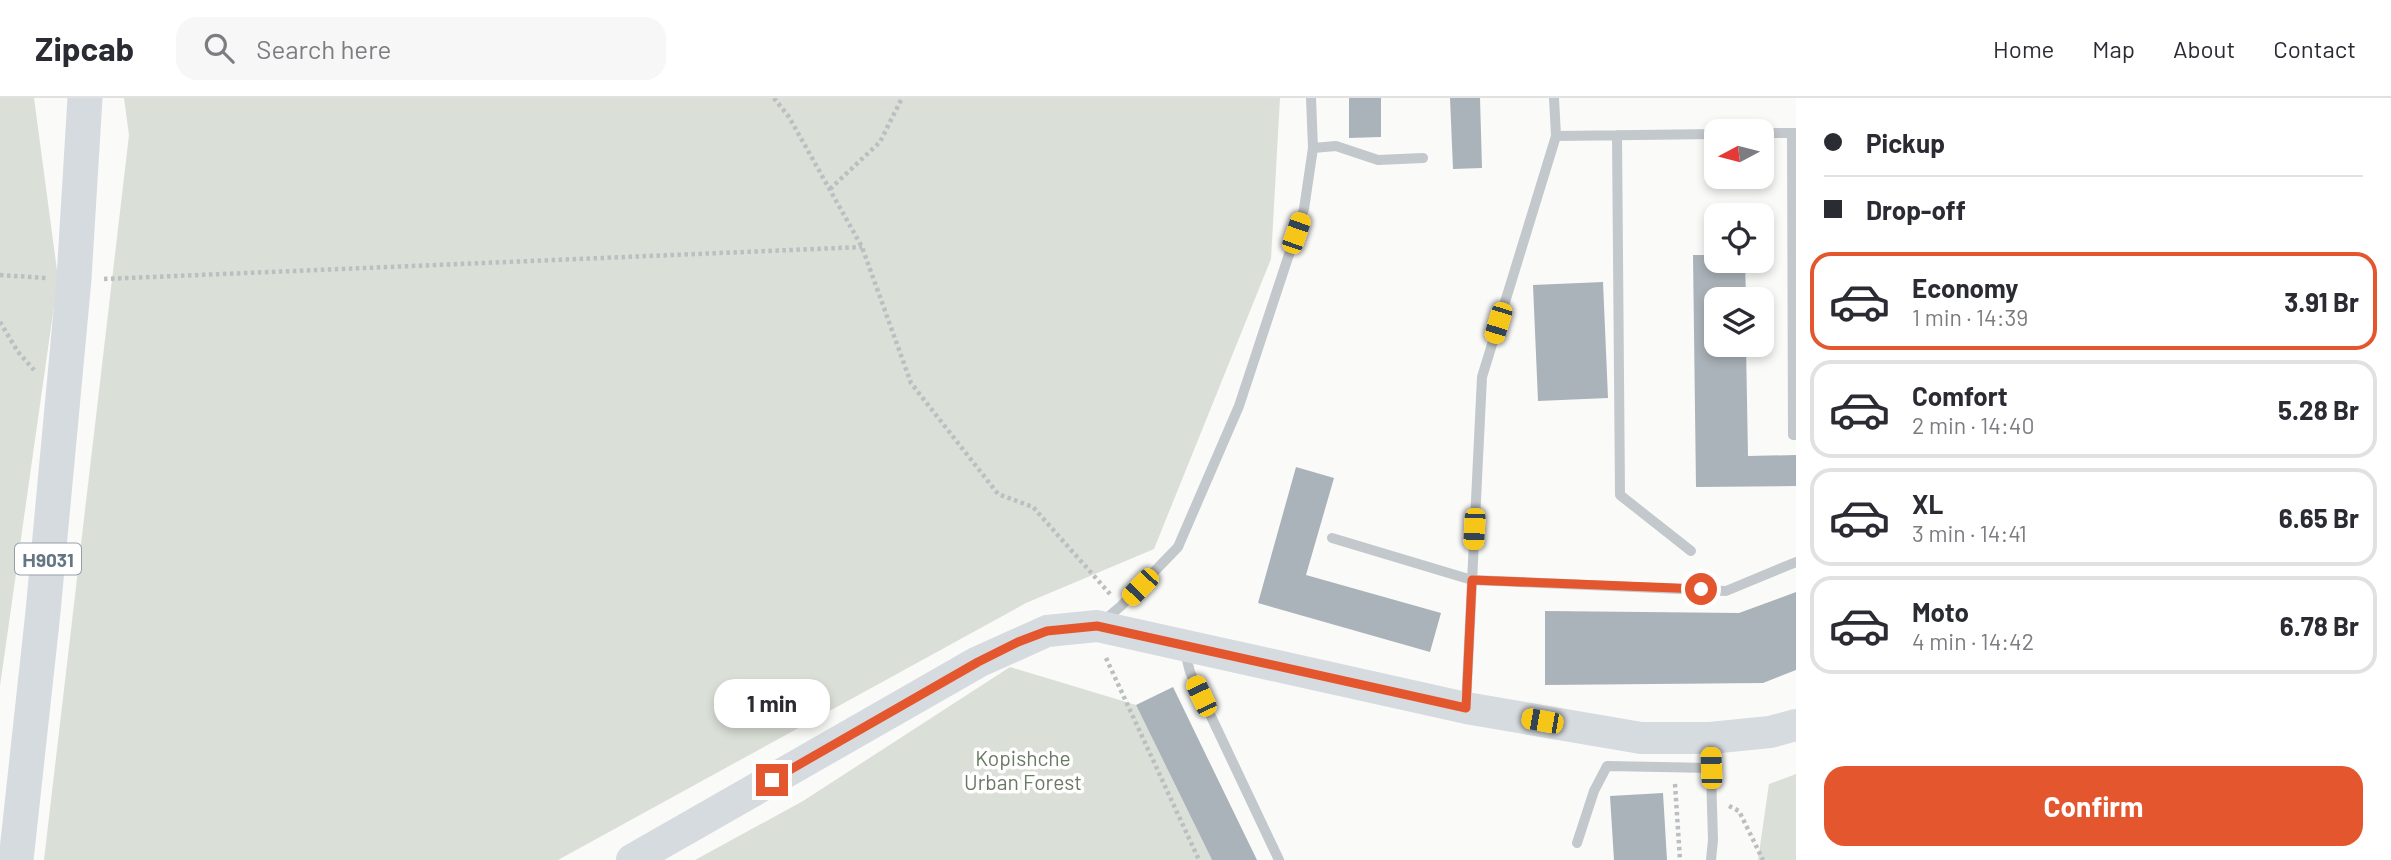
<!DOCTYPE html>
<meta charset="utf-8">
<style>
:root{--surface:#fff;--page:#f7f7f7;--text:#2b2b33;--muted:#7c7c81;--line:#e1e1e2;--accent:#e4572e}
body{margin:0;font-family:Barlow,sans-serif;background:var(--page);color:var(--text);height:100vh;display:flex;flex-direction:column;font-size:26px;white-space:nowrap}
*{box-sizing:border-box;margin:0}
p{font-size:23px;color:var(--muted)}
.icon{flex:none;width:38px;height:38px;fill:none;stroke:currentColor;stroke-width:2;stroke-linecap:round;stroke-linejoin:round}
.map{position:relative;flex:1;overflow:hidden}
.details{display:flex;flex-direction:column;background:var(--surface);width:595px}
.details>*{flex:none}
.hud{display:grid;align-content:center;height:154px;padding:0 28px;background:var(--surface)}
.needle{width:46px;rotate:263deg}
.controls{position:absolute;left:1704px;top:21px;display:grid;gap:14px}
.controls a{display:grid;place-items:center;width:70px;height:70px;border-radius:14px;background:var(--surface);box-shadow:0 4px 10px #0003;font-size:35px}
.end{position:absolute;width:32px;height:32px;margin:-16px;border:9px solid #e4572e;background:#fff;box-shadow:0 0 0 4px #fff}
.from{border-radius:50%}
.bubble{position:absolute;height:49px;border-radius:21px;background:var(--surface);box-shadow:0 4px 10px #0003;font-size:23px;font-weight:700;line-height:49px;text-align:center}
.car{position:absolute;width:21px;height:42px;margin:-21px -10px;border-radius:9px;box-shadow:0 0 5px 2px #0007;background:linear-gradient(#f5c518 24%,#345 0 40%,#f5c518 0 76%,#345 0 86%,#f5c518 0)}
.hud b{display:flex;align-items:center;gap:24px;height:66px;font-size:26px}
.hud b+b{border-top:2px solid var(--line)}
.hud i{width:18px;height:18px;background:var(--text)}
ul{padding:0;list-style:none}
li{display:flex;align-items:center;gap:21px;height:98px;margin:0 14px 10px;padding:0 14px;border:4px solid var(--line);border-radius:21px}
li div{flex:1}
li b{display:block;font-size:26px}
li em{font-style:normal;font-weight:700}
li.current{border-color:var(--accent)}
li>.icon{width:63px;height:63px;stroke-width:1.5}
.action{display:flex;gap:14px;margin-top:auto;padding:14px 28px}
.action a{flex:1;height:80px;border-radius:21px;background:var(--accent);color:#fff;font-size:28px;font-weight:700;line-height:80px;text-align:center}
header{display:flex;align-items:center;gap:42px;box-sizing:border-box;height:98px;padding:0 35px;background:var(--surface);border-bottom:2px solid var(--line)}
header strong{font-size:33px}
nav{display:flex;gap:38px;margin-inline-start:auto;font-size:24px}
.search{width:490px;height:63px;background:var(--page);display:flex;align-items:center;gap:18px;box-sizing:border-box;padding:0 24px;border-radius:21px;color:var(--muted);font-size:26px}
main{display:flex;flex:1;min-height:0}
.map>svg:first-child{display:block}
.green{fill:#dadfd7}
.building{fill:#aab3b9}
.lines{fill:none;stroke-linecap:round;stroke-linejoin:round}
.path{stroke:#bbbfc2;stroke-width:4.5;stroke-dasharray:3.5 3.5;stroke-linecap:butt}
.lane{stroke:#c3c8cc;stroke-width:10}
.secondary{stroke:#d6dbdf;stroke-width:32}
.primary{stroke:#d6dbdf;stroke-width:35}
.route{stroke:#e4572e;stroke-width:9}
.labels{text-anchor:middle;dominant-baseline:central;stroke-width:7;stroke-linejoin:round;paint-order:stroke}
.shield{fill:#fff;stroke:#939fa8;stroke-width:2}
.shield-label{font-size:19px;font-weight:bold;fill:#657683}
.park-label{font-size:21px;fill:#687a64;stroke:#fff}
</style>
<header>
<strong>Zipcab</strong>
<div class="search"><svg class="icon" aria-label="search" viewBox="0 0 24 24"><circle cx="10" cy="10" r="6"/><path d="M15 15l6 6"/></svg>Search here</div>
<nav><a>Home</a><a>Map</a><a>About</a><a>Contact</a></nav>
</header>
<main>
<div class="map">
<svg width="1796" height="762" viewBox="0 0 1796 762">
<rect width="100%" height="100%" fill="#fafaf8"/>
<path class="green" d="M0 0H34L58 180 0 588Z
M124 0H1280L1271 161 1154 451 1026 505 558 762H44L129 37Z
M1010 569 1136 607 1212 762H695L803 703Z
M1796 676V762H1758L1769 686Z"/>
<path class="building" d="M1349 0H1381V39L1349 40Z
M1450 0H1480L1482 70 1453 71Z
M1693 157H1717V163H1745L1746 201H1717V247H1746L1748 358 1796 357V388L1696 389Z
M1603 184 1608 300 1538 303 1533 187Z
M1296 369 1334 380 1306 477 1441 515 1430 554 1258 505Z
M1796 494V572L1763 585 1545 587V513L1739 515Z
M1173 589 1257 762H1212L1136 607Z
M1663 695 1667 762H1614L1610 698Z"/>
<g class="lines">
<path class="path" d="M774 0 789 19 862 149 911 285 998 396 1033 409 1110 496
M830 91 880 44 902 0
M0 177 46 180
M104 181 862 149
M0 224 18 254 34 272
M1106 560 1199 762
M1675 686 1680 762
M1729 708 1739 713 1763 762"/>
<path class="lane" d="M1554 0 1556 38
M1762 35H1796
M1792 35 1793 337H1796
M1617 37 1620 397 1691 453
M1313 50 1336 48 1378 62 1423 60
M1332 440 1472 482 1726 493 1796 464
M1102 524 1121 508 1178 449 1239 308 1304 111 1313 50 1311 0
M1184 550 1190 574 1279 762
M1466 607 1482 279 1556 38 1717 36
M1710 642 1713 742 1711 762
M1577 745 1594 693 1607 668 1711 670"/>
<path class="secondary" d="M632 762 978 564 1047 533 1097 528 1466 610 1641 640H1710L1770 634 1796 627"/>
<path class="primary" d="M16 762 43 514 74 181 85 0"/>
</g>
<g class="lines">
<path class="route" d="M772 682 978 564 1018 544 1047 533 1097 528 1466 610 1472 482 1701 491"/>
</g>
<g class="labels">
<rect class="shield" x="15" y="445.5" width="66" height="31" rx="5"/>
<g class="shield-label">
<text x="48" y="461">Н9031</text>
</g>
<g class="park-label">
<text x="1023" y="659">Kopishche<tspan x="1023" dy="24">Urban Forest</tspan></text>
</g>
</g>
</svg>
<div class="controls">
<a><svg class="needle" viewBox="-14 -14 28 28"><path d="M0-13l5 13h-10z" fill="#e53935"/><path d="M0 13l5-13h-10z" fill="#7c7c81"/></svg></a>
<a><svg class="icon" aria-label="locate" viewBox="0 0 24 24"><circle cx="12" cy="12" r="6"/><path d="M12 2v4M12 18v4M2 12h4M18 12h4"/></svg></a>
<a><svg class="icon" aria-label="layers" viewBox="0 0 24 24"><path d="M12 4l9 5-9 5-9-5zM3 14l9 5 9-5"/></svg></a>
</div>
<i class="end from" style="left:1701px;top:491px"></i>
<i class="end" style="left:772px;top:682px"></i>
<div class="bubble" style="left:714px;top:581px;width:116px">1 min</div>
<i class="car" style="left:1296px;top:135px;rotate:19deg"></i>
<i class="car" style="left:1498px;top:225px;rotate:197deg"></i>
<i class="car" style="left:1474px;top:431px;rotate:183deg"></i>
<i class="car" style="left:1140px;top:489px;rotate:224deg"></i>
<i class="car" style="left:1201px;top:598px;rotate:335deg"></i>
<i class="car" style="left:1542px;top:623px;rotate:280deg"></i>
<i class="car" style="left:1711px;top:670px;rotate:358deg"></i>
</div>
<section class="details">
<div class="hud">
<b><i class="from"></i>Pickup</b>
<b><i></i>Drop-off</b>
</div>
<ul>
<li class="current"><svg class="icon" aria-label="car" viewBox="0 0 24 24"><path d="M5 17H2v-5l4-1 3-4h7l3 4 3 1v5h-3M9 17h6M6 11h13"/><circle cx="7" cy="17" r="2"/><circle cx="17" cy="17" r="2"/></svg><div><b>Economy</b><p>1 min · 14:39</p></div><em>3.91 Br</em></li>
<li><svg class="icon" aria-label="car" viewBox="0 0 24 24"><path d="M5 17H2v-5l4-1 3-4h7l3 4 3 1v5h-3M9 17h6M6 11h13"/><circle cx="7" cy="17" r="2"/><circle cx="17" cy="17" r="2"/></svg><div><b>Comfort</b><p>2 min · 14:40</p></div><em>5.28 Br</em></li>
<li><svg class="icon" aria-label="car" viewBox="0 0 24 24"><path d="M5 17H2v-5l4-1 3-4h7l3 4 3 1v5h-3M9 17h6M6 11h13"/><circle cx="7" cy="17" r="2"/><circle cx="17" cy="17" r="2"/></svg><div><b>XL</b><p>3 min · 14:41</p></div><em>6.65 Br</em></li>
<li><svg class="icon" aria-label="car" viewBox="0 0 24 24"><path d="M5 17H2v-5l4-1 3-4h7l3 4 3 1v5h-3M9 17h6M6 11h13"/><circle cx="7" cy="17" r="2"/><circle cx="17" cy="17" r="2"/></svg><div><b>Moto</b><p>4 min · 14:42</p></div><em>6.78 Br</em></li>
</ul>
<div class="action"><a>Confirm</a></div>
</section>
</main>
